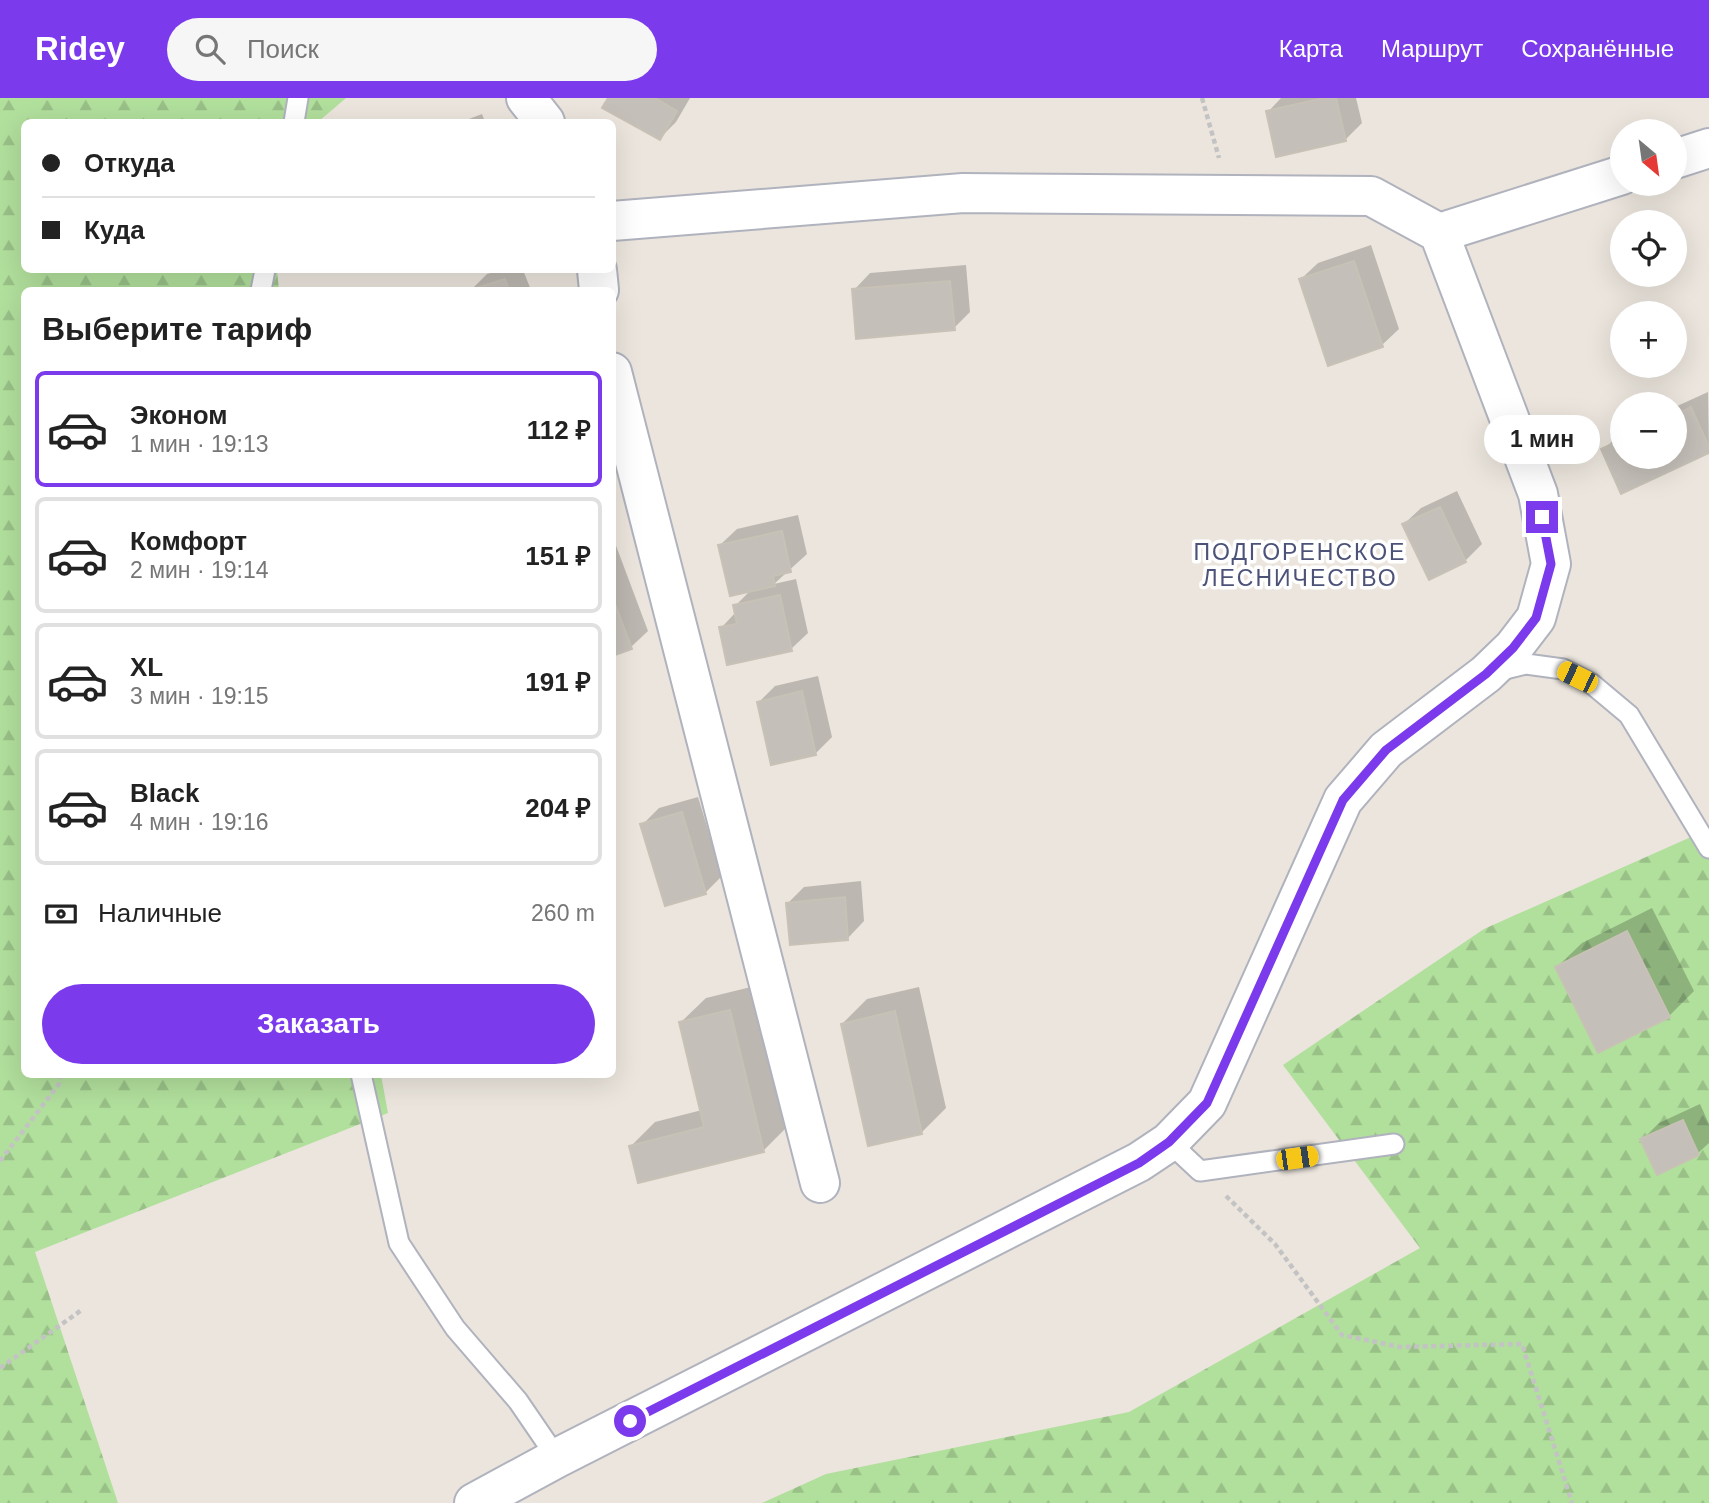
<!DOCTYPE html>
<html lang="ru">
<meta charset="utf-8">
<style>
:root{--surface:#fff;--page:#f6f6f6;--text:#222;--muted:#767676;--line:#e0e0e0;--accent:#7c3aed}
body{margin:0;font-family:Arial,sans-serif;background:var(--page);color:var(--text);height:100vh;display:flex;flex-direction:column;font-size:26px;white-space:nowrap}
*{box-sizing:border-box;margin:0}
p{font-size:23px;color:var(--muted)}
.icon{flex:none;width:38px;height:38px;fill:none;stroke:currentColor;stroke-width:2;stroke-linecap:round;stroke-linejoin:round}
.map{position:relative;flex:1;overflow:hidden}
.side{position:absolute;left:21px;top:189px;width:595px;height:791px;display:flex;flex-direction:column;background:var(--surface);border-radius:10px;box-shadow:0 7px 28px #0002}
.side>*{flex:none}
.guide{position:absolute;left:21px;top:21px;width:595px;height:154px;border-radius:10px;box-shadow:0 7px 28px #0002;display:grid;align-content:center;height:154px;padding:0 21px;background:var(--surface)}
.needle{width:46px;rotate:151deg}
.buttons{position:absolute;left:1610px;top:21px;display:grid;gap:14px}
.buttons a{display:grid;place-items:center;width:77px;height:77px;border-radius:50%;background:var(--surface);box-shadow:0 7px 28px #0002;font-size:35px}
.end{position:absolute;width:32px;height:32px;margin:-16px;border:9px solid #7c3aed;background:#fff;box-shadow:0 0 0 4px #fff}
.from{border-radius:50%}
.bubble{position:absolute;height:49px;border-radius:24px;background:var(--surface);box-shadow:0 7px 28px #0002;font-size:23px;font-weight:700;line-height:49px;text-align:center}
.car{position:absolute;width:21px;height:42px;margin:-21px -10px;border-radius:9px;box-shadow:0 0 5px 2px #0007;background:linear-gradient(#f5c518 24%,#345 0 40%,#f5c518 0 76%,#345 0 86%,#f5c518 0)}
.guide b{display:flex;align-items:center;gap:24px;height:66px;font-size:26px}
.guide b+b{border-top:2px solid var(--line)}
.guide i{width:18px;height:18px;background:var(--text)}
ul{padding:0;list-style:none}
li{display:flex;align-items:center;gap:21px;height:116px;margin:0 14px 10px;padding:0 7px;border:4px solid var(--line);border-radius:10px}
li div{flex:1}
li b{display:block;font-size:26px}
li em{font-style:normal;font-weight:700}
li.selected{border-color:var(--accent)}
li>.icon{width:63px;height:63px;stroke-width:1.5}
h2{padding:0 21px;font-size:32px;line-height:84px}
.pay{display:flex;align-items:center;gap:18px;height:77px;padding:0 21px;font-size:26px}
.pay p{margin-inline-start:auto}
.primary-button{display:flex;gap:14px;margin-top:auto;padding:14px 21px}
.primary-button a{flex:1;height:80px;border-radius:42px;background:var(--accent);color:#fff;font-size:28px;font-weight:700;line-height:80px;text-align:center}
header{display:flex;align-items:center;gap:42px;box-sizing:border-box;height:98px;padding:0 35px;background:var(--accent);color:#fff}
header strong{font-size:33px}
nav{display:flex;gap:38px;margin-inline-start:auto;font-size:24px}
.search{width:490px;height:63px;background:var(--page);display:flex;align-items:center;gap:18px;box-sizing:border-box;padding:0 24px;border-radius:38px;color:var(--muted);font-size:26px}
.map>svg:first-child{display:block}
.forest{fill:url(#forest-firs)}
.shadow{fill:#0003}
.building{fill:#c4bfb8;stroke:#c7c1b6;stroke-width:2}
.lines{fill:none;stroke-linecap:round;stroke-linejoin:round}
.service-casing{stroke:#b0b3bd;stroke-width:23}
.minor-casing{stroke:#b0b3bd;stroke-width:42}
.path{stroke:#c3c3c3;stroke-width:4.5;stroke-dasharray:5 3.5;stroke-linecap:butt}
.service{stroke:#fff;stroke-width:19}
.minor{stroke:#fff;stroke-width:38}
.route{stroke:#7c3aed;stroke-width:9}
.labels{text-anchor:middle;dominant-baseline:central;stroke-width:7;stroke-linejoin:round;paint-order:stroke}
.quarter-label{font-size:23px;letter-spacing:2px;fill:#4d5378;stroke:#fff}
</style>
<header>
<strong>Ridey</strong>
<div class="search"><svg class="icon" aria-label="search" viewBox="0 0 24 24"><circle cx="10" cy="10" r="6"/><path d="M15 15l6 6"/></svg>Поиск</div>
<nav><a>Карта</a><a>Маршрут</a><a>Сохранённые</a></nav>
</header>
<div class="map">
<svg width="1709" height="1405" viewBox="0 0 1709 1405">
<defs>
<pattern id="forest-firs" width="22" height="20" patternUnits="userSpaceOnUse" patternTransform="scale(1.75)"><rect width="22" height="20" fill="#b1df9c"/><path d="M5 1l3.5 6h-7zM16 11l3.5 6h-7z" fill="#98c087"/></pattern>
</defs>
<rect width="100%" height="100%" fill="#ebe5dd"/>
<path class="forest" d="M0 0H346L318 24H24V172H277L279 192H24V976L381 977 388 1015 35 1154 118 1405H0Z
M1709 731V1405H762L826 1376 1129 1314 1420 1150 1283 967 1484 831Z"/>
<path class="shadow" d="M610 0H690L676 24 660 40Z
M1281 0H1356L1362 25 1345 42 1268 14Z
M482 16 485 24H461Z
M1371 147 1399 231 1382 247 1301 181 1318 165Z
M966 167 970 214 954 230 854 192 870 175Z
M502 172H523L531 192H471L487 176Z
M1708 294 1709 353 1622 393 1603 352 1622 334V359H1675V309Z
M1457 393 1482 446 1465 463 1404 426 1421 410Z
M798 417 807 456 774 486 796 481 808 535 791 551 721 530 736 514 735 508 751 492 720 447 737 431Z
M612 437 648 533 631 549 612 556Z
M818 578 832 639 816 655 759 604 775 588Z
M698 699 722 778 705 795 642 727 659 710Z
M861 783 864 823 848 840 788 805 804 789Z
M1652 810 1694 893 1669 918 1557 869 1582 845Z
M755 888 788 1028 763 1053 631 1048 655 1024 702 1012 681 924 706 900Z
M919 889 946 1010 921 1035 842 926 867 901Z
M1700 1006 1709 1026V1045L1698 1055 1657 1075 1642 1042 1659 1025Z"/>
<path class="building" d="M608 0H655L677 13 660 42 602 10Z
M1324 0H1336L1346 43 1276 59 1266 13Z
M1354 163 1383 249 1328 268 1299 181Z
M505 181 509 192H469Z
M950 183 955 232 856 241 852 191Z
M1691 309 1709 349V355L1621 396 1601 351 1622 341V359H1675V317Z
M1440 409 1466 464 1429 482 1402 426Z
M782 433 791 474 773 478 775 488 730 498 718 447Z
M780 497 792 553 727 567 719 529 737 526 733 507Z
M612 498 632 551 612 558Z
M802 593 816 657 771 667 757 604Z
M682 714 706 796 665 808 640 726Z
M845 799 848 842 790 847 786 805Z
M1627 833 1670 919 1598 955 1555 869Z
M730 912 764 1054 638 1085 629 1048 704 1029 679 924Z
M895 913 922 1036 868 1048 841 926Z
M1683 1022 1699 1057 1657 1077 1640 1041Z"/>
<g class="lines">
<defs>
<path id="service" d="M294 24 298 0
M261 192 265 172
M1497 573 1526 566 1563 571 1592 586 1629 617 1709 750
M361 976 399 1145 455 1230 518 1303 557 1360
M1169 1044 1200 1073 1394 1046"/>
<path id="minor" d="M526 0 545 24
M1675 61 1709 50
M612 123 963 95 1371 98 1439 135 1622 77
M597 172 599 192
M612 274 820 1085
M474 1405 557 1360 1139 1064 1169 1044 1207 1005 1343 702 1386 652 1486 576 1513 550 1536 520 1551 466 1538 396 1439 135"/>
</defs>
<use href="#service" class="service-casing"/>
<use href="#minor" class="minor-casing"/>
<path class="path" d="M1202 0 1219 60
M0 1063 59 986 61 976
M1226 1098 1275 1146 1342 1237 1400 1249 1522 1246 1572 1405
M0 1270 83 1211"/>
<use href="#service" class="service"/>
<use href="#minor" class="minor"/>
</g>
<g class="lines">
<path class="route" d="M630 1323 1139 1065 1169 1044 1207 1005 1343 702 1386 652 1486 576 1513 550 1536 520 1551 466 1542 419"/>
</g>
<g class="labels">
<g class="quarter-label">
<text x="1300" y="454">ПОДГОРЕНСКОЕ<tspan x="1300" dy="26">ЛЕСНИЧЕСТВО</tspan></text>
</g>
</g>
</svg>
<div class="buttons">
<a><svg class="needle" viewBox="-14 -14 28 28"><path d="M0-13l5 13h-10z" fill="#e53935"/><path d="M0 13l5-13h-10z" fill="#767676"/></svg></a>
<a><svg class="icon" aria-label="locate" viewBox="0 0 24 24"><circle cx="12" cy="12" r="6"/><path d="M12 2v4M12 18v4M2 12h4M18 12h4"/></svg></a>
<a>+</a>
<a>−</a>
</div>
<i class="end from" style="left:630px;top:1323px"></i>
<i class="end" style="left:1542px;top:419px"></i>
<div class="bubble" style="left:1484px;top:317px;width:116px">1 мин</div>
<i class="car" style="left:1577px;top:579px;rotate:296deg"></i>
<i class="car" style="left:1297px;top:1060px;rotate:82deg"></i>
<div class="guide">
<b><i class="from"></i>Откуда</b>
<b><i></i>Куда</b>
</div>
<section class="side">
<h2>Выберите тариф</h2>
<ul>
<li class="selected"><svg class="icon" aria-label="car" viewBox="0 0 24 24"><path d="M5 17H2v-5l4-1 3-4h7l3 4 3 1v5h-3M9 17h6M6 11h13"/><circle cx="7" cy="17" r="2"/><circle cx="17" cy="17" r="2"/></svg><div><b>Эконом</b><p>1 мин · 19:13</p></div><em>112 ₽</em></li>
<li><svg class="icon" aria-label="car" viewBox="0 0 24 24"><path d="M5 17H2v-5l4-1 3-4h7l3 4 3 1v5h-3M9 17h6M6 11h13"/><circle cx="7" cy="17" r="2"/><circle cx="17" cy="17" r="2"/></svg><div><b>Комфорт</b><p>2 мин · 19:14</p></div><em>151 ₽</em></li>
<li><svg class="icon" aria-label="car" viewBox="0 0 24 24"><path d="M5 17H2v-5l4-1 3-4h7l3 4 3 1v5h-3M9 17h6M6 11h13"/><circle cx="7" cy="17" r="2"/><circle cx="17" cy="17" r="2"/></svg><div><b>XL</b><p>3 мин · 19:15</p></div><em>191 ₽</em></li>
<li><svg class="icon" aria-label="car" viewBox="0 0 24 24"><path d="M5 17H2v-5l4-1 3-4h7l3 4 3 1v5h-3M9 17h6M6 11h13"/><circle cx="7" cy="17" r="2"/><circle cx="17" cy="17" r="2"/></svg><div><b>Black</b><p>4 мин · 19:16</p></div><em>204 ₽</em></li>
</ul>
<div class="pay"><svg class="icon" aria-label="cash" viewBox="0 0 24 24"><path d="M3 7h18v10H3z"/><circle cx="12" cy="12" r="2"/></svg>Наличные<p>260 m</p></div>
<div class="primary-button"><a>Заказать</a></div>
</section>
</div>
